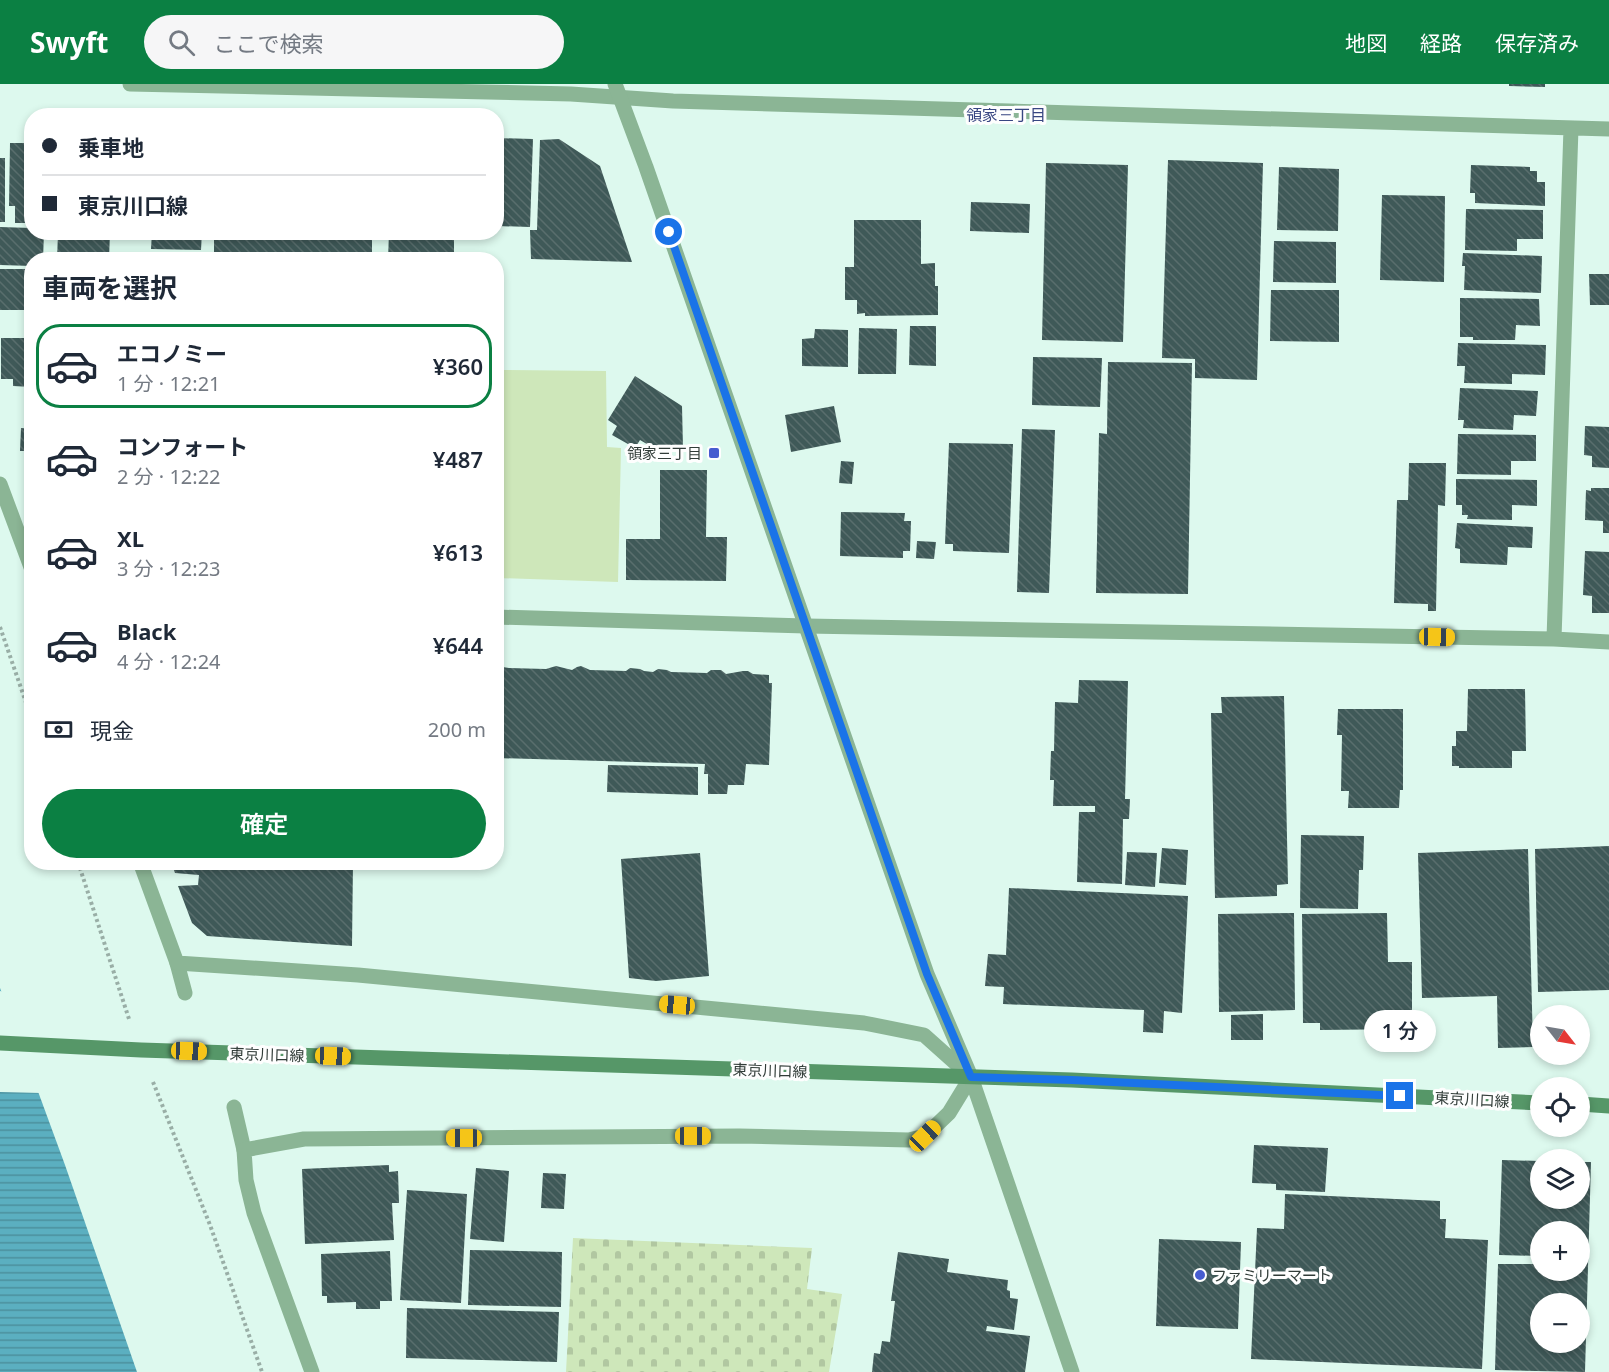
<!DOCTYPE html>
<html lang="ja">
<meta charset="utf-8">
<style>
:root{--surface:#fff;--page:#f6f6f7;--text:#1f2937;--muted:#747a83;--line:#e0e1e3;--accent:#0b8043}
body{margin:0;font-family:"Noto Sans","Noto Sans JP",sans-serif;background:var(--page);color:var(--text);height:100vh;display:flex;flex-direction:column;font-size:22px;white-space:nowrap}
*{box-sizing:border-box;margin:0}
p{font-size:20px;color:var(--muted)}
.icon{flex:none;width:33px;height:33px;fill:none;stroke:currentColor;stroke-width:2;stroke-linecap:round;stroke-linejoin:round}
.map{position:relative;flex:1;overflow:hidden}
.side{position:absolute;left:24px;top:168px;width:480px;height:618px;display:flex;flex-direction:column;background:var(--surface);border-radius:24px;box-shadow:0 3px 9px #0003}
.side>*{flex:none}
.banner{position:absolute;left:24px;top:24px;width:480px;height:132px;border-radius:24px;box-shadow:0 3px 9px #0003;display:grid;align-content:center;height:132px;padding:0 18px;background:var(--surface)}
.needle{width:39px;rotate:121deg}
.controls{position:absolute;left:1530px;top:921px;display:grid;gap:12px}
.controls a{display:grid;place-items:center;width:60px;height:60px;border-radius:50%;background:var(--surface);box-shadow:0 3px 9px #0003;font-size:30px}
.end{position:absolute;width:27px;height:27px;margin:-14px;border:8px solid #1a73e8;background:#fff;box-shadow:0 0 0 3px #fff}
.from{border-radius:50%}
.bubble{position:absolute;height:42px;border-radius:21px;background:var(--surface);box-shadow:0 3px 9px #0003;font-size:20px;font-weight:600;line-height:42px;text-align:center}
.car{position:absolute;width:18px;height:36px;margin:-18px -9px;border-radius:8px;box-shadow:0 0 4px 2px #0007;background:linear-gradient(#f5c518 24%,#345 0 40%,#f5c518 0 76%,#345 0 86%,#f5c518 0)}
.banner b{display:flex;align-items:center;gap:21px;height:57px;font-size:22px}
.banner b+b{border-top:2px solid var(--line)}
.banner i{width:15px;height:15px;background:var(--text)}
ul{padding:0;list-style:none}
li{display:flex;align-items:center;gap:18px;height:84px;margin:0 12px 9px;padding:0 6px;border:3px solid transparent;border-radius:24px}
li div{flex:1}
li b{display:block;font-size:22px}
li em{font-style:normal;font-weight:600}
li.selected{border-color:var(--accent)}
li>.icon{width:54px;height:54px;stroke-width:1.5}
h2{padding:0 18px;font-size:27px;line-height:72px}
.pay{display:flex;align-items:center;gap:15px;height:66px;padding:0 18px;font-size:22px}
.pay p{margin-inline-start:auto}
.button{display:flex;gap:12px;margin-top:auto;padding:12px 18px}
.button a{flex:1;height:69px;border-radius:36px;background:var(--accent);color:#fff;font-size:24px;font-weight:600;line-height:69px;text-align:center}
header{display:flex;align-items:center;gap:36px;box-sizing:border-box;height:84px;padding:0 30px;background:var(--accent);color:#fff}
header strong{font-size:28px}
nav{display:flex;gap:33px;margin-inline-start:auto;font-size:21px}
.search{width:420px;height:54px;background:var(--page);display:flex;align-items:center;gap:15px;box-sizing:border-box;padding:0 21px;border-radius:33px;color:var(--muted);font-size:22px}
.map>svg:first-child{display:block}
.green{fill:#cee7ba}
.cemetery{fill:url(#cemetery-stones)}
.water{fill:url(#water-rules)}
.pier{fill:#ddf9ee}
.building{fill:url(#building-back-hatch);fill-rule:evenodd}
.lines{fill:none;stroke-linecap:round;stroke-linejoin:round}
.path{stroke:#99aea6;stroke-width:4;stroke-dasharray:3 3;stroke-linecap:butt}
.service{stroke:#8bb595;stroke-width:15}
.minor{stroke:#8bb595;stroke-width:15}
.tertiary{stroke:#8bb595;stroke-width:15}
.secondary{stroke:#569768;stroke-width:15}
.route{stroke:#1a73e8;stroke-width:8}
.poi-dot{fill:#475cd0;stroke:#fefefe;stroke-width:2}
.labels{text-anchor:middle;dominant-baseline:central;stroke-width:6;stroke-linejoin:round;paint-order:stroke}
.poi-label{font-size:15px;fill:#313c38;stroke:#fefefe;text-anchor:end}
.street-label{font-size:15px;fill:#313c38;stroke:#fefefe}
.neighbourhood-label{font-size:16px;fill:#384682;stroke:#fefefe}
</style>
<header>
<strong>Swyft</strong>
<div class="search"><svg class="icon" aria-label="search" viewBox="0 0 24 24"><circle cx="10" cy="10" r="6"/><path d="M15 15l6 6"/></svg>ここで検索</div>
<nav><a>地図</a><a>経路</a><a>保存済み</a></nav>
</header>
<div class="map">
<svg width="1609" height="1288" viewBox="0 0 1609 1288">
<defs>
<pattern id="cemetery-stones" width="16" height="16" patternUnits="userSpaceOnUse" patternTransform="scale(1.5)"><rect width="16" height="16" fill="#cee7ba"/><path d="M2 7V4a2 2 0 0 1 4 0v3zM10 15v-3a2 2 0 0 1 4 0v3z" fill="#b1c7a1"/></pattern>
<pattern id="water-rules" width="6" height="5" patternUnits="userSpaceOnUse" patternTransform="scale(1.5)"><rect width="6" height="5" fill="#5bafc0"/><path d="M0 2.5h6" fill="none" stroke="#4c909d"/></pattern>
<pattern id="building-back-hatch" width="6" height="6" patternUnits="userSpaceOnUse" patternTransform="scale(1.5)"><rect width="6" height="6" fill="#3f5958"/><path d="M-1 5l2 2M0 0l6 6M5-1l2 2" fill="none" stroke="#596e6d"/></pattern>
</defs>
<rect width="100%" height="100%" fill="#ddf9ee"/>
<path class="green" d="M498 286 606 287 607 363 621 364 618 498 497 494Z"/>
<path class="cemetery" d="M573 1154 812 1164 807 1205 842 1210 829 1288H566Z"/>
<path class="water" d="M0 904 65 1081 137 1288H0Z"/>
<path class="pier" d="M0 907 4 908 41 1009 0 1008Z"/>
<path class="building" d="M1509 0H1545V3L1509 2Z
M496 54 533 55 530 143 496 142Z
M559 55 600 82 632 178 531 175 530 146H537L540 56Z
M10 59H32V139H15V122H9Z
M0 74H5V138H0Z
M1168 76 1263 79 1257 296 1195 294V275L1162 274Z
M1046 79 1128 81 1123 258 1042 256Z
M1471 81 1530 83V87H1537V98H1545V122L1475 119V109H1470Z
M1279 83 1339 85 1338 147 1277 146Z
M1382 111 1445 112 1444 198 1380 196Z
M971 118 1030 120 1029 149 970 147Z
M1466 125 1543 126V155H1517V167L1465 166Z
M854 136H921V180L935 179V202H938V231L865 232V229L857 230V216H845V183H854Z
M0 143 32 144V148H44L43 176H32V182L0 181Z
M88 148H110L109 176H57L58 149 88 150Z
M152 148H202L201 166 151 165Z
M214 148H372V176H214Z
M389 148H454V176H388Z
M1274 157 1336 158V199L1273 198Z
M1463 169 1542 172 1541 209 1464 206 1465 182H1462Z
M0 185H32V233H27V226H0Z
M1589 190H1609V221H1590Z
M1271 206H1339V258L1270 257Z
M1460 214 1539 215 1540 242 1516 241 1515 256H1473V253H1460Z
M910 242H936V282L909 281Z
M859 244 897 245 896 290H858Z
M815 245 848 246V283L802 282V255L814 254Z
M1 254H32V303L13 302V295H1Z
M1458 259 1546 261 1545 291 1512 290V300L1464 299 1465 282H1457Z
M1033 273 1102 274 1100 323 1032 321Z
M1108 278 1192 279 1188 510 1096 509 1099 349 1107 350Z
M635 292 682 322 683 364 657 366 640 356 635 364 612 351 617 342 608 336Z
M1460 304 1538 307 1536 332 1514 331 1513 346 1463 344 1464 336H1458Z
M834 322 841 358 791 368 785 331Z
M1585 342 1609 343V384L1592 383V372L1584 371Z
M21 344 32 345V367H20Z
M1022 345 1055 346 1049 509 1017 508Z
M1458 350 1536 351V377H1511V391L1457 390Z
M949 359 1013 360 1009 469 953 467V460H945Z
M841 377 854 378 852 400 839 399Z
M1409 379H1446L1445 422 1438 421 1436 527H1428V520L1394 519 1397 416H1408Z
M660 386H707L706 453H727L726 497 626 496V455H660Z
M1456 395 1537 396V422L1512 421V436L1467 435 1468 431H1462V421H1456Z
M1591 404H1609V449H1603V437L1585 436 1586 406 1591 407Z
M841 428 905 429 904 437H911L910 467H903V474L840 472Z
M1457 439 1533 443 1532 464 1508 463 1507 481 1460 479V465L1455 464Z
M917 457 936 458 934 475 916 474Z
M1585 467 1609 468V529H1592V512L1583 511Z
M496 582 509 584 546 585 556 582 572 586 577 583 581 582 590 586 626 587 630 584 640 585 644 587 653 588 658 585 667 586 671 588 707 589 711 586H721L726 590 743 587H748L753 590 769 591V599H772L769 681 746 680 744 701H728L727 710H708V690H704L705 680 496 674Z
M1079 596 1128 597 1125 715H1130L1129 735H1123L1122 800 1077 798 1079 728H1095V722H1053L1054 696H1050L1051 667H1054L1055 618 1078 619Z
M1468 605H1525L1526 667H1512V684H1459V682H1452V662H1456V647H1467Z
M1284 612 1288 800 1277 801V812L1215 814 1211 629H1222L1221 613Z
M1338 625H1403V706H1400L1399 724H1348L1349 707H1341L1342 651H1337Z
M608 681 698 683V711L607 708Z
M1301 751 1364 752 1363 786H1359L1358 825 1300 824Z
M1609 762V906L1538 908 1535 765Z
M1162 764 1188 766 1186 801 1159 799Z
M1528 765 1533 963 1498 964 1497 912 1422 914 1418 769Z
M1127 768 1157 769 1155 803 1125 801Z
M700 769 709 892 656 897 629 894 621 775Z
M171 778H353L352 862 207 852 192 839 178 802 198 801 199 791 175 789Z
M1009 804 1188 812 1182 929 1164 927 1163 949 1143 948 1144 926 1003 920 1004 903 985 902 988 870 1006 871Z
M1294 829 1295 926 1219 928 1218 830Z
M1387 829 1388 878H1412V945L1320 946V939H1303L1302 830Z
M1263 930V956H1231V931Z
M1254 1061 1328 1064 1325 1108 1276 1106V1100L1252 1099Z
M1502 1076 1540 1077V1114H1580V1078H1591L1585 1288 1495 1286 1498 1180H1540V1186H1580V1148H1540V1172L1499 1171ZM1540 1220H1580V1258H1540Z
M389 1081V1088L398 1087 399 1119H392L394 1156 305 1160 302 1085Z
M476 1084 509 1087 504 1158 470 1155Z
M543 1089 566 1090 564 1125 541 1124Z
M407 1106 467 1110 461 1219 400 1216Z
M1285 1110 1440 1117V1135H1446L1445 1154 1488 1156 1482 1285 1251 1275 1257 1144 1284 1145Z
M1159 1155 1241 1158 1238 1245 1156 1242Z
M470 1166 562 1168 561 1223 468 1221Z
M390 1167 392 1217H380V1225H356V1218L327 1219V1212H322L321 1170Z
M898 1168 949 1175 947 1188 1008 1196 1007 1206 1010 1207V1214L1018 1215 1014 1246 987 1242 986 1247 1030 1252 1025 1288H872L874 1269 880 1270 882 1257 890 1258 895 1217H891Z
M407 1224 559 1228 557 1278 406 1274Z"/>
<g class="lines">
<path class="path" d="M0 543 32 636
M78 778 129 935
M153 998 210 1141 262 1288"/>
<path class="service" d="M177 879 185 909
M234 1023 244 1066"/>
<path class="minor" d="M130 0 571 10 673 17 1609 45
M0 400 32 486
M496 533 806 542 1554 555 1609 558
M1554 555 1571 44
M140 778 177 879 358 891 864 939 924 951 971 993 949 1029 925 1052 909 1056 739 1052 304 1055 244 1066 246 1096 254 1129 312 1288"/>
<path class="tertiary" d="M615 0 646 83 927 890 971 993 1072 1288"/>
<path class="secondary" d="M0 959 141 966 1072 996 1540 1019
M1580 1020 1609 1022"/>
</g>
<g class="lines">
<path class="route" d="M669 148 927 890 971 993 1072 996 1400 1012"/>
</g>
<g class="poi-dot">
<rect x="708" y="363" width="12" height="12" rx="3"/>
<circle cx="1200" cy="1191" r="6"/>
</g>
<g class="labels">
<g class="poi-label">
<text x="702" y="369">領家三丁目</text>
<text x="1212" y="1191" text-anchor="start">ファミリーマート</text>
</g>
<g class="street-label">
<text transform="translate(267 970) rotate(2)">東京川口線</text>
<text transform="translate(770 986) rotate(2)">東京川口線</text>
<text transform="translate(1472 1015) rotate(3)">東京川口線</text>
</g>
<g class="neighbourhood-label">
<text x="1006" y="31">領家三丁目</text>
</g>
</g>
</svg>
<div class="controls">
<a><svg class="needle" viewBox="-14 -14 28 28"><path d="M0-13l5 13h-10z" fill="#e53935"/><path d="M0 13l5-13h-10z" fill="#747a83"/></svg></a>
<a><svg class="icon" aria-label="locate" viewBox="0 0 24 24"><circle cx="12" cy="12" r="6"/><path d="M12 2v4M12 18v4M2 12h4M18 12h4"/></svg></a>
<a><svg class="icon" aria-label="layers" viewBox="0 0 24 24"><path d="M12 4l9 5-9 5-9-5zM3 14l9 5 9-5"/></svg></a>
<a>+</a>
<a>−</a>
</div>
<i class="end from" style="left:669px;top:148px"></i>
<i class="end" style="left:1400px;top:1012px"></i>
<div class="bubble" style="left:1364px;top:926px;width:72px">1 分</div>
<i class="car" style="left:1437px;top:553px;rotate:91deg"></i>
<i class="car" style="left:677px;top:921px;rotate:275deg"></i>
<i class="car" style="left:189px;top:967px;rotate:92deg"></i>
<i class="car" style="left:333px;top:972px;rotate:92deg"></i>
<i class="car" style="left:693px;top:1052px;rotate:90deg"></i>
<i class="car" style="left:925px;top:1052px;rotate:46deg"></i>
<i class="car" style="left:464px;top:1054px;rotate:270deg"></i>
<div class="banner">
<b><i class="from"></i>乗車地</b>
<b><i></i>東京川口線</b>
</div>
<section class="side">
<h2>車両を選択</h2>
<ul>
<li class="selected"><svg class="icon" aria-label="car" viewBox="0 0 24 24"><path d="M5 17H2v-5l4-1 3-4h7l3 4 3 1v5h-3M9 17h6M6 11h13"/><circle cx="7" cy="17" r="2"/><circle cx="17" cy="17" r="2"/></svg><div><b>エコノミー</b><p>1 分 · 12:21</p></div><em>¥360</em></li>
<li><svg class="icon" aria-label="car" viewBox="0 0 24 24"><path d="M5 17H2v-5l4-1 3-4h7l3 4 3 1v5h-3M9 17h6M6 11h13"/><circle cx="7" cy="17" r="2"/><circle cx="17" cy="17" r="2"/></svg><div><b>コンフォート</b><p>2 分 · 12:22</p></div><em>¥487</em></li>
<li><svg class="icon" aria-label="car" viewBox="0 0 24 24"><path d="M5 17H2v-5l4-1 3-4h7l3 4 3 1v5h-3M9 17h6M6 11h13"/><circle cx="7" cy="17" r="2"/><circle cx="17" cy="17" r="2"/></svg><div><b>XL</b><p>3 分 · 12:23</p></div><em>¥613</em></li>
<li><svg class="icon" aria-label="car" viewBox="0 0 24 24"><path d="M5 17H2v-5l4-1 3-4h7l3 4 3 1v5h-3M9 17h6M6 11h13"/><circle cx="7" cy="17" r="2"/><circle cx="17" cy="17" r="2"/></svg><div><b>Black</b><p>4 分 · 12:24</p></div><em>¥644</em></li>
</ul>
<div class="pay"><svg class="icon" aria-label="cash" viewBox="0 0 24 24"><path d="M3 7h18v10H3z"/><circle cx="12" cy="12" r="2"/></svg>現金<p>200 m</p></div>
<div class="button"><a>確定</a></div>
</section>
</div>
